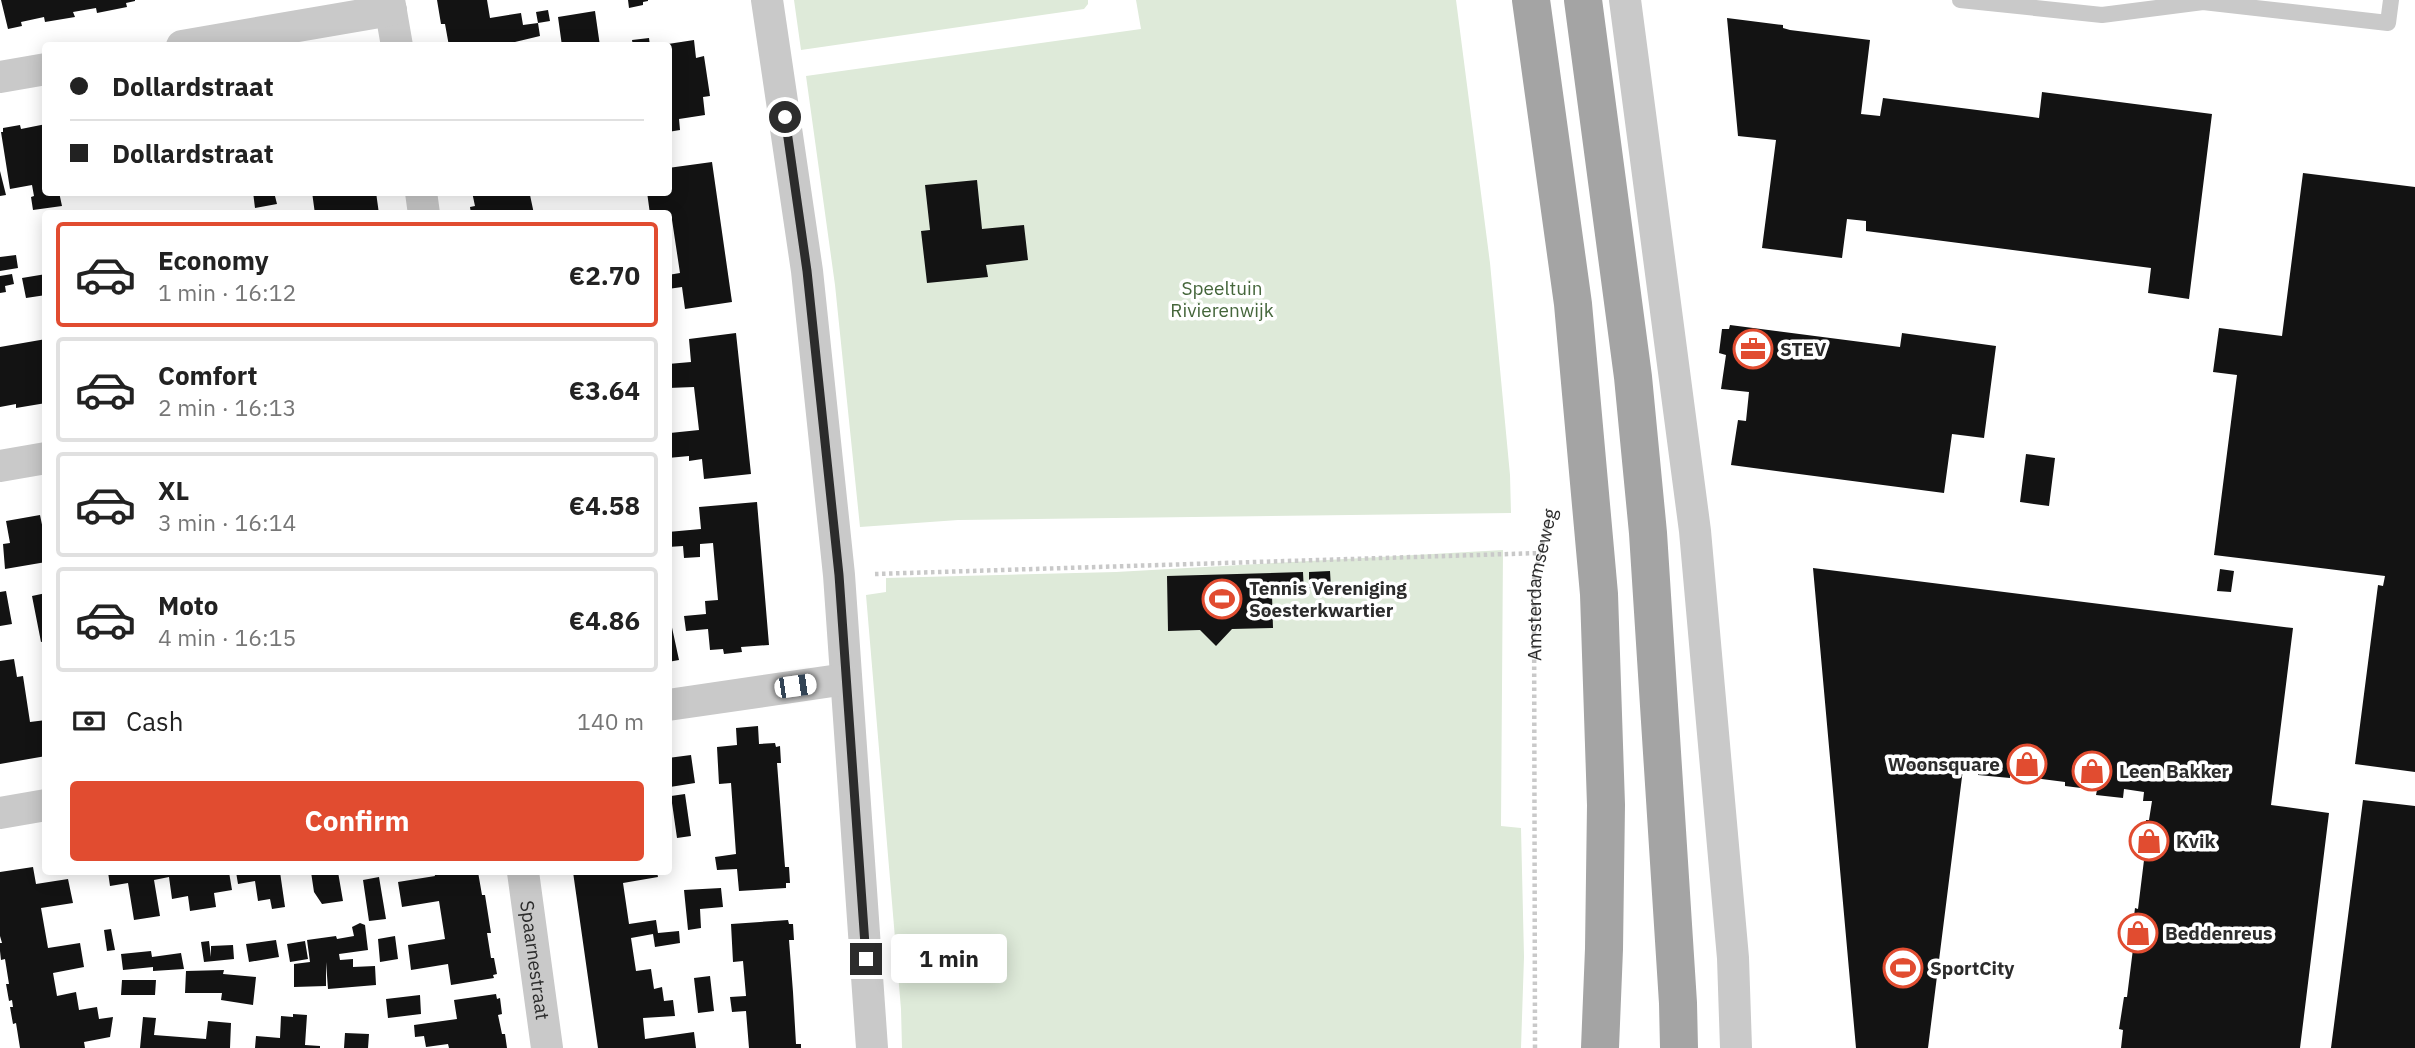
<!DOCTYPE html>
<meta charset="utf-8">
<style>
:root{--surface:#fff;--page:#f2f2f2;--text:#222;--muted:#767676;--line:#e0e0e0;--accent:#e14c30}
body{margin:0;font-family:"IBM Plex Sans",sans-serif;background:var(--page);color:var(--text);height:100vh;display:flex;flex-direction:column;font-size:26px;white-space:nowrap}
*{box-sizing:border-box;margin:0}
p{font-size:23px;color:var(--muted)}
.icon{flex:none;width:38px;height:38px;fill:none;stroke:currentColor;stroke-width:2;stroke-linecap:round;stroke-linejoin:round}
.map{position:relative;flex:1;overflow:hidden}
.side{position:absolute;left:42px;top:210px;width:630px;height:665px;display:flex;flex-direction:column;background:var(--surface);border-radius:7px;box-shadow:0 4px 18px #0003}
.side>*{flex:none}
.guide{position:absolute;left:42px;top:42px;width:630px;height:154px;border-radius:7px;box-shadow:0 4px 18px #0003;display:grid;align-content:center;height:154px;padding:0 28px;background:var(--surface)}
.end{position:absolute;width:32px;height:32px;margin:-16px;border:9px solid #2c2c2c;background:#fff;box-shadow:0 0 0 4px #fff}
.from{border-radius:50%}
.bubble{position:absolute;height:49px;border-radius:7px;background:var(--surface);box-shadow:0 4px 18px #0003;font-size:23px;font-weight:800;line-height:49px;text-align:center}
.car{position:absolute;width:21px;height:42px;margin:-21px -10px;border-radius:9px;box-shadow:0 0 5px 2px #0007;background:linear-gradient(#fff 24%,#345 0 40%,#fff 0 76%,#345 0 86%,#fff 0)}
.guide b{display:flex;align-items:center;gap:24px;height:66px;font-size:26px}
.guide b+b{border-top:2px solid var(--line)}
.guide i{width:18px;height:18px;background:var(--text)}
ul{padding:12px 0 0;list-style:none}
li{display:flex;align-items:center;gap:21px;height:105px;margin:0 14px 10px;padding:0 14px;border:4px solid var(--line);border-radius:7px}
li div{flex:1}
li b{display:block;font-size:26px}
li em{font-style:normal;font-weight:800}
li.on{border-color:var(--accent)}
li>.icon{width:63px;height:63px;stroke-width:1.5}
.pay{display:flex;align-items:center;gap:18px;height:77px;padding:0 28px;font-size:26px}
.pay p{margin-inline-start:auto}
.action{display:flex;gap:14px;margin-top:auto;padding:14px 28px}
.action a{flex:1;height:80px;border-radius:7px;background:var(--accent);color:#fff;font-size:28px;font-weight:800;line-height:80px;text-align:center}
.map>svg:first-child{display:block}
.green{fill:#deead9}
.building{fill:#131313}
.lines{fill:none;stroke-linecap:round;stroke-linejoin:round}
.path{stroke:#c9c9c9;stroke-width:4.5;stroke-dasharray:3.5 3.5;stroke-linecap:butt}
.service{stroke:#c9c9c9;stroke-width:16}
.minor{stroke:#c9c9c9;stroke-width:32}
.primary{stroke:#a4a4a4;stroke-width:38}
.route{stroke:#2c2c2c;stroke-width:9}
.labels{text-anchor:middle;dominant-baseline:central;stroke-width:7;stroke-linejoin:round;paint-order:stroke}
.park-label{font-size:19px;fill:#45663b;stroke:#fff}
.poi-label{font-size:19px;font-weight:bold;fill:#2c2c2c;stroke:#fff;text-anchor:start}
.street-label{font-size:19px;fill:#2c2c2c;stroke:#fff}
</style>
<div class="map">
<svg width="2415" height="1048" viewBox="0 0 2415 1048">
<rect width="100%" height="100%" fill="#fff"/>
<path class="green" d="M794 0H1088V4L1084 9 801 50Z
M1136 0H1456L1490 263 1510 475 1511 513 958 520 860 527 835 285 806 76 1141 29Z
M1503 550 1501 826 1521 828 1524 957 1521 1048H902L901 1009 866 595 886 592V578L1116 572Z"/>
<path class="building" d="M1 0H135V1L126 3 127 7 97 13 96 8 73 12 75 17 45 22 44 17 21 22 22 26 8 29Z
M437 0H487L490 18 521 13 523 25 538 23 540 36 515 42V46H449L445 24H441Z
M628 0H648V1L643 2V5L629 8Z
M548 10 550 21 538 23 536 12Z
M595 11 600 46H562L558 17Z
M1727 18 1783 25V28L1790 30 1870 40 1861 114 1880 116 1883 98 2039 118 2042 92 2212 114 2189 299 2148 293 2151 268 1866 231V221L1847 219 1842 258 1762 248 1776 140 1738 136Z
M649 38 650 46H633L632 40Z
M694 40 696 58 704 56 710 96 703 97 705 115 679 119 680 130 668 132V44Z
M46 124V192H59L62 206 33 210 31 197 34 196 32 185 10 189 1 132H3V128L20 125 21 129Z
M712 162 732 302 685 309 682 287 668 289V275L680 273 672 220 668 221V214H650L647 192H668V168Z
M0 171 6 195 0 196Z
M2303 173 2415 187V772L2355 764 2378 585 2383 586 2385 576 2214 555 2237 375 2213 372 2219 328 2282 336Z
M977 180 982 229 1024 225 1028 260 986 265 988 277 927 283 921 231 930 230 925 185Z
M253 192H274L277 204 255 208Z
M312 192H376L379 214H315Z
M472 192H540V194L530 195 534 214H471L470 207 475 206Z
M16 255 18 268 0 271V257Z
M12 274 14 284 5 286 6 292 0 293V276Z
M46 274V295L26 298 22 278Z
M1730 325 1900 347 1902 333 1996 346 1984 438 1952 434 1944 493 1731 465 1738 420 1746 421 1749 392 1721 389 1726 355 1719 353 1722 329H1729Z
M736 333 751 474 704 479 702 459 689 461V456L668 458V447H671L670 433 699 430 694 387 668 388V364L691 362 689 339Z
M46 339V403L16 408V404L0 407V347Z
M2026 454 2055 458 2049 506 2020 502Z
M757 502 769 645 741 647 742 652 724 654 723 649 710 650 708 629 686 631 684 616 706 614 705 601 718 600 713 543 700 544V557L684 558 683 546 668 547V532L701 529 699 507Z
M40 515 46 544V562L5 569 3 544 10 543 6 521Z
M1813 568 2293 628 2271 805 2329 813 2300 1048H2121L2123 1030 2119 1029 2124 997H2127L2134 941H2131L2135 908 2138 909 2145 852H2142L2146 820H2149L2152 801H2143L2144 792 2124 789 2123 798 2096 795 2097 790 2065 786V782L2010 775V778L1978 775V771L1963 769 1928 1048H1856Z
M2220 569 2234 571 2231 592 2217 591Z
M1330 571 1331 588H1309V572Z
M1303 572 1304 594 1272 595 1273 628 1232 629 1216 646 1200 630 1168 631 1167 576Z
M6 591 12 624 0 626V592Z
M46 593V641L41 642 32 596Z
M668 609 679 660 668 662Z
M14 659 17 677 23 676 30 722 46 720V756L0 764V661Z
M758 726 759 744 775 743 776 747 780 746 781 763H777L785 867H789L790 883H786V888L739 891 737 869 717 870 715 857 736 854 731 783 719 784 717 747 737 745 736 728Z
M691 755 695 783 670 787 668 758Z
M685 794 691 836 677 838 671 796Z
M2363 800 2415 806V1048H2331Z
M33 867 36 884 68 879 73 903 41 908 48 948 80 943 84 967 53 973 57 996 76 992 79 1010 97 1007 99 1019 113 1017 110 1037 84 1042 85 1048H20L16 1023 13 1024 10 1007H13L12 1000 9 1001 6 984H9L5 959 1 960 0 951V943H2L0 936V872Z
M108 872H229L232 890 214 893 216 907 190 911 188 896 172 899 169 877 154 880 160 916 134 920 128 883 110 886Z
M236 872H280L285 907 272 909 270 899 258 901 255 881 238 884Z
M311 872H338L343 901 322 904 314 892Z
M434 872H478L482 895H485L491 933H487L491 958H494L497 974 493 975 494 978 451 985 448 964 411 970 408 945 445 939 439 901 402 907 398 882 435 876Z
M573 872H657L658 877 623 883 629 924 656 920 658 933 679 931 680 943 655 947 653 934 631 938 636 971 651 969 654 989 662 987 664 1001 673 1000 675 1016 643 1018 645 1039 694 1032 696 1048H598Z
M379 877 386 919 369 921 363 880Z
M721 888 723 907 700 909 701 928 688 930 684 890Z
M788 920 789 924H793L794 940H789L793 992 796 1044H801V1048H749L746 1011 732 1012 730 997 746 996 743 961 733 962 731 924Z
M360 923 365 925 368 950 339 954 340 960 353 959V967L375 966 376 985 328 989 326 962V986L294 987V964L310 962 307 940 336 936 337 939 354 936 352 927Z
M111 929 115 950 107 951 104 930Z
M395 936 398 959 380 962 378 939Z
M276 940 279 957 249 962 246 944Z
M209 941 211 957V946L233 945 234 959 204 962 201 942Z
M305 941 308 959 290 962 287 944Z
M151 951 152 957 181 953 184 969 153 971V967L123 970 121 954Z
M224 970 223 974 256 977 253 1005 221 1000 222 993H185L186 971Z
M710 976 714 1011 698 1013 694 978Z
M122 980H156L155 995H121Z
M496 994 497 999 500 998 502 1014 498 1015 502 1034H505L507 1048H449L448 1044 426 1047 424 1036 415 1037 414 1025 457 1019 454 1000Z
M420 995 421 1014 388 1018 386 999Z
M293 1014 307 1015 305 1045 320 1046V1048H255L256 1036 280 1038 281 1016 293 1017Z
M143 1017 156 1018 154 1035 206 1039 208 1021 231 1023 230 1048H140Z
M345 1033 369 1034 368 1048H344Z"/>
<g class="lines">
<g class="path">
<path d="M875 574 1541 553"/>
<path id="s1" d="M1535 1048 1534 579 1550 510"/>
</g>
<path class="service" d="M1960 0 2102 15 2203 2 2388 23 2391 0"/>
<g class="minor">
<path d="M389 0 397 46"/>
<path d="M767 0 807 271 839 575 872 1048"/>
<path d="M1625 0 1695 531 1733 958 1736 1048"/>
<path d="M182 46 391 10"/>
<path d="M0 77 46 69"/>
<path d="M421 192 424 214"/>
<path d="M0 466 46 458"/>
<path d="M668 705 846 679"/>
<path d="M0 813 46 805"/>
<path id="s2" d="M523 872 547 1048"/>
</g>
<path class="primary" d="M1531 0 1573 304 1599 594 1606 805 1604 949 1600 1048
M1583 0 1633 377 1648 533 1678 1003 1679 1048"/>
</g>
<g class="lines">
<path class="route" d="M785 117 807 271 839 575 866 959"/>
</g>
<defs>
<symbol id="office-ring" viewBox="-11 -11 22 22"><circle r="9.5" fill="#fff" stroke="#e14c30" stroke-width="1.5"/><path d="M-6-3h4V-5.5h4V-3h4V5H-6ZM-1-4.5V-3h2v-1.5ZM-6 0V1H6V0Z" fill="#e14c30"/></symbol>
<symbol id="stadium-ring" viewBox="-11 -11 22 22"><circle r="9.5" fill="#fff" stroke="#e14c30" stroke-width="1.5"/><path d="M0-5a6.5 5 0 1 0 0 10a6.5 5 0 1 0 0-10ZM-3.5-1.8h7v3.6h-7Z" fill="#e14c30"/></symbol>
<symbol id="shop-ring" viewBox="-11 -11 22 22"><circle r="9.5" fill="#fff" stroke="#e14c30" stroke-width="1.5"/><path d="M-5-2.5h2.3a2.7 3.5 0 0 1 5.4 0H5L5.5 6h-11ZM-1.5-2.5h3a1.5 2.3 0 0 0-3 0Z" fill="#e14c30"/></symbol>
</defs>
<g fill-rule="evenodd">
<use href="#office-ring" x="1731" y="327" width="44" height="44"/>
<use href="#stadium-ring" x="1200" y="577" width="44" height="44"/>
<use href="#shop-ring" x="2005" y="742" width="44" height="44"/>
<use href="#shop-ring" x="2070" y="749" width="44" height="44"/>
<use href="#shop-ring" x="2127" y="819" width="44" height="44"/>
<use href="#shop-ring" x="2116" y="911" width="44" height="44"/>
<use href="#stadium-ring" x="1881" y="946" width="44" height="44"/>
</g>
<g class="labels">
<g class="park-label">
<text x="1222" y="288">Speeltuin<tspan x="1222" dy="22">Rivierenwijk</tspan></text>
</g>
<g class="poi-label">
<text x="1780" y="349">STEV</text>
<text x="1249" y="588">Tennis Vereniging<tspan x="1249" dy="22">Soesterkwartier</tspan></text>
<text x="2000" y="764" text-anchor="end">Woonsquare</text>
<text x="2119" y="771">Leen Bakker</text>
<text x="2176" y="841">Kvik</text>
<text x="2165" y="933">Beddenreus</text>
<text x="1930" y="968">SportCity</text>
</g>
<g class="street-label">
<text stroke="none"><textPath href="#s1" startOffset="464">Amsterdamseweg</textPath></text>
<text stroke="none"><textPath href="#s2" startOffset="89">Spaarnestraat</textPath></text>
</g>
</g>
</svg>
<i class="end from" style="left:785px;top:117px"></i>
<i class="end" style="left:866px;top:959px"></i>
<div class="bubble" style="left:891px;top:934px;width:116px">1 min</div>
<i class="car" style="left:795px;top:686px;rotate:82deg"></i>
<div class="guide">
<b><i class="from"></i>Dollardstraat</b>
<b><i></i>Dollardstraat</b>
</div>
<section class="side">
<ul>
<li class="on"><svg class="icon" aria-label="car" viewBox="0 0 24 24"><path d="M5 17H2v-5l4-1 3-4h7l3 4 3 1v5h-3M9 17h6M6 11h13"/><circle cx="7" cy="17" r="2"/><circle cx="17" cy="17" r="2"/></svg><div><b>Economy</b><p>1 min · 16:12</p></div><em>€2.70</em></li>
<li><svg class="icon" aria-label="car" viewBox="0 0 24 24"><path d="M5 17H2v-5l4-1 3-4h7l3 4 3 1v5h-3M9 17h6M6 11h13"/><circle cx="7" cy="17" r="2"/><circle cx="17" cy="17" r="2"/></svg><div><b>Comfort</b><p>2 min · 16:13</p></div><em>€3.64</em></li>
<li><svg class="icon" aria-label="car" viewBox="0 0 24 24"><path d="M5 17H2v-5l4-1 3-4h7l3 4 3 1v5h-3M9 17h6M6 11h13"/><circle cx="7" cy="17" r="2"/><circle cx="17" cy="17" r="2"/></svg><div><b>XL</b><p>3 min · 16:14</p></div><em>€4.58</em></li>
<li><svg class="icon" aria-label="car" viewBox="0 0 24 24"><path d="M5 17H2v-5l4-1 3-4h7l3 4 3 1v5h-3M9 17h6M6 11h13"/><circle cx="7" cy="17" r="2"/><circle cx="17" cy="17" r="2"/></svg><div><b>Moto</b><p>4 min · 16:15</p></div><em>€4.86</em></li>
</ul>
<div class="pay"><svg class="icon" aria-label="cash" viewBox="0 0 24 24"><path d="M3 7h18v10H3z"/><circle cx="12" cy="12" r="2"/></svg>Cash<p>140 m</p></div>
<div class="action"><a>Confirm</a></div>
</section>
</div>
